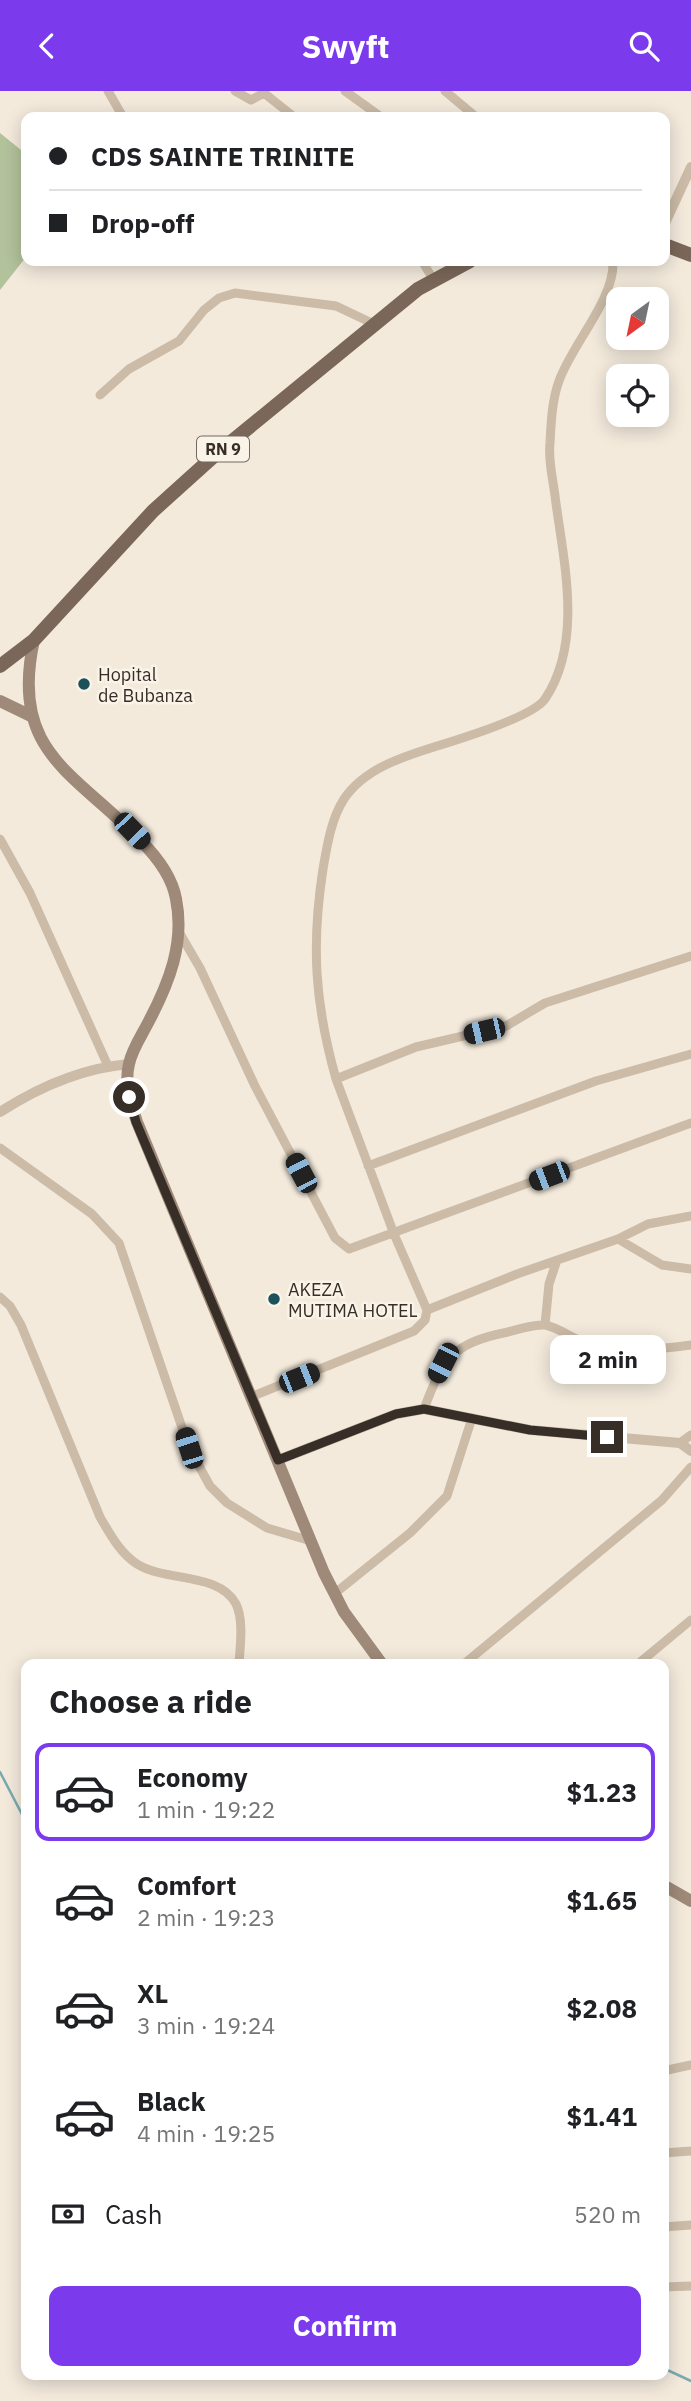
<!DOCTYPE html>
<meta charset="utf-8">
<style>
:root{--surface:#fff;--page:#f6f6f6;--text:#202124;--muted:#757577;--line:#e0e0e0;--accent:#7c3aed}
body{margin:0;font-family:"IBM Plex Sans",sans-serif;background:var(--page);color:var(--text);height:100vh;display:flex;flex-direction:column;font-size:26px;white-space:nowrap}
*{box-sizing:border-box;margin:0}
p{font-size:23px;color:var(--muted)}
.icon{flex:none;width:38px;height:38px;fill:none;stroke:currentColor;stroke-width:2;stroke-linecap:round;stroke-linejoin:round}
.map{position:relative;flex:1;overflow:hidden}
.side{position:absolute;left:21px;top:1568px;width:648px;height:721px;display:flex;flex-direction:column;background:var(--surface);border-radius:14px;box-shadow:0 4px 18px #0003}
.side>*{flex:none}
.banner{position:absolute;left:21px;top:21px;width:649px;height:154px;border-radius:14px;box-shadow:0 4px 18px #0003;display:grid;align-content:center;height:154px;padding:0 28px;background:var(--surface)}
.needle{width:46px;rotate:213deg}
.controls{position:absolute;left:606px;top:196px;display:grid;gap:14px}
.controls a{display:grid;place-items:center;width:63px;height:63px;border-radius:14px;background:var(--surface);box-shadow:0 4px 18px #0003;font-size:35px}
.end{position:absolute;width:32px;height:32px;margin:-16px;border:9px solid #372e28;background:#fff;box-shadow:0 0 0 4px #fff}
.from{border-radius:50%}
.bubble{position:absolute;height:49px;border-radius:14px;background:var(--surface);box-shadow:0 4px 18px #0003;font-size:23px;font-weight:800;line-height:49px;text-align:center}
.car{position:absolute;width:21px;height:42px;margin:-21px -10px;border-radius:9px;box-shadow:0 0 5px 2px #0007;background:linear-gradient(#222 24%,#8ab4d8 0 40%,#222 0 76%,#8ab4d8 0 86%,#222 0)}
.banner b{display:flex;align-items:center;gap:24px;height:66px;font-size:26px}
.banner b+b{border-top:2px solid var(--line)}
.banner i{width:18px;height:18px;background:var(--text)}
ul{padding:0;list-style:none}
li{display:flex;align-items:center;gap:21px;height:98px;margin:0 14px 10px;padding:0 14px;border:4px solid transparent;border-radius:14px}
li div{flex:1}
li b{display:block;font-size:26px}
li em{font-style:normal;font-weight:800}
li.active{border-color:var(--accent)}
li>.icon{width:63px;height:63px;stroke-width:1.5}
h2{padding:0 28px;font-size:32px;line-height:84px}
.pay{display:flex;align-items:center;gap:18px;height:77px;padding:0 28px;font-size:26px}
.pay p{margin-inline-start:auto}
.action{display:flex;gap:14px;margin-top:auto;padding:14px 28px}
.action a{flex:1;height:80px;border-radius:14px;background:var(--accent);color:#fff;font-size:28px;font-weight:800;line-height:80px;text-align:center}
header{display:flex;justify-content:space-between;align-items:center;height:91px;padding:0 28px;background:var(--accent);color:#fff;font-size:32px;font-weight:800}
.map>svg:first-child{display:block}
.green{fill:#b2c29b}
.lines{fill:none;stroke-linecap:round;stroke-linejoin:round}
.stream{stroke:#7aaab0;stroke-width:2.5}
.minor{stroke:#cbbba7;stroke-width:9}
.tertiary{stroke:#cbbba7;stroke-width:10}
.secondary{stroke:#9f8a79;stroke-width:12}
.primary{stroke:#7a6759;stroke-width:14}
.route{stroke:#372e28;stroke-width:9}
.poi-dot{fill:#1c515a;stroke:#faf3e8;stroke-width:2.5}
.labels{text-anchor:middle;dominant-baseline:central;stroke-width:5;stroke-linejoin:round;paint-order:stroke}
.shield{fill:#faf3e8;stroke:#726962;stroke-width:2}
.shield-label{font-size:16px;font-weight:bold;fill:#372e28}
.poi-label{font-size:18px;fill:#372e28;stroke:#faf3e8;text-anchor:start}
</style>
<header><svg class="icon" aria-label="back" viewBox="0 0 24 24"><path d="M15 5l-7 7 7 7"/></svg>Swyft<svg class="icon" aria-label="search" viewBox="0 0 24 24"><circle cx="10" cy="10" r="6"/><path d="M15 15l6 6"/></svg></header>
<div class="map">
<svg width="691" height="2310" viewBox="0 0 691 2310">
<rect width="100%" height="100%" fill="#f3eadc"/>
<path class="green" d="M0 42 26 63V166L0 199Z"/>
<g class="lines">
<path class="stream" d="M0 1681 26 1731
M663 2277 691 2290"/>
<path class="minor" d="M108 0 123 26
M235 0 251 9 264 2 294 26
M345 0 381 26
M445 0 476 26
M422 170 433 188
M100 304 129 278 179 250 204 219 219 207 235 202 336 215 374 233
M0 748 30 802 108 975
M179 841 200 877 255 995 335 1147 349 1158 691 1032
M336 988C315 913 311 855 323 778 327 755 331 728 344 708 364 678 402 666 434 656 457 649 533 626 545 608 584 550 563 468 555 405 553 388 548 370 550 352 551 332 552 309 559 290 572 253 615 208 613 170
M0 1057 92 1123 119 1152 189 1357 210 1395 227 1412 267 1437 311 1450
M368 1075 596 990 691 963
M691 1125 648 1133 618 1148 662 1174 691 1178
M0 1206 10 1215 21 1234 100 1426C110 1443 120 1462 137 1473 165 1491 219 1481 236 1513 244 1529 240 1556 239 1573
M427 1219 517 1183 618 1148
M545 1234 549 1193 557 1169
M253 1305 414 1240 425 1229 427 1219 394 1143 336 988 416 956 506 935 545 912 691 865
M424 1318C443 1267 453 1252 508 1241 518 1238 534 1233 545 1234 557 1236 572 1247 584 1251 616 1261 659 1259 691 1254
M680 1352 691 1344
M334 1503 410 1442 447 1405 472 1327
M464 1573 662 1409 691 1376
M638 1573 691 1529
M663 1980 691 1974
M663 2062 691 2060
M663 2136 691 2134
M663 2196 691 2195"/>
<path class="tertiary" d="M665 132 691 76
M0 1021C39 996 82 977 129 973
M278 1369 396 1323 424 1318 530 1339 680 1352 691 1360"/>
<path class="secondary" d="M34 549C9 662 75 681 141 750 157 766 172 785 176 808 185 852 169 892 149 930 142 944 132 958 129 973 124 993 131 1013 137 1031L324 1482 344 1521 382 1573
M0 610 31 625
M663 1794 691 1810"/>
<path class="primary" d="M665 154 691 164
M0 575 34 549 153 420 214 365 418 198 470 170"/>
</g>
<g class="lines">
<path class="route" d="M129 1006 136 1031 278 1369 396 1323 424 1318 530 1339 607 1346"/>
</g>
<g class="poi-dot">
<circle cx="84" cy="593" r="7"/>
<circle cx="274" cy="1208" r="7"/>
</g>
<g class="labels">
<rect class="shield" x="197" y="345.5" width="52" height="25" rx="5"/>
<g class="shield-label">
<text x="223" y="358">RN 9</text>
</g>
<g class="poi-label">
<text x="98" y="583">Hopital<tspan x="98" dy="21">de Bubanza</tspan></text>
<text x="288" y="1198">AKEZA<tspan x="288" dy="21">MUTIMA HOTEL</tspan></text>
</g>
</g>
</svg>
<div class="controls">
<a><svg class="needle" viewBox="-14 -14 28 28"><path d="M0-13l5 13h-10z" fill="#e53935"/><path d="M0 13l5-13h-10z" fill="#757577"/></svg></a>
<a><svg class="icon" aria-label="locate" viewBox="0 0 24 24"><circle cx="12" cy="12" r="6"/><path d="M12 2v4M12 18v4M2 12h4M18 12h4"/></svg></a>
</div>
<i class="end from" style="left:129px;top:1006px"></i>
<i class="end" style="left:607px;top:1346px"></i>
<div class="bubble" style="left:550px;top:1244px;width:116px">2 min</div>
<i class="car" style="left:132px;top:740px;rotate:136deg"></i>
<i class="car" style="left:484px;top:940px;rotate:257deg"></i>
<i class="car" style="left:301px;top:1082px;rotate:332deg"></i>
<i class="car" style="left:549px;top:1085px;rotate:249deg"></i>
<i class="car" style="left:443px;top:1272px;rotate:207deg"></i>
<i class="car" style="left:299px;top:1287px;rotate:68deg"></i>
<i class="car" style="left:189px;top:1357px;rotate:342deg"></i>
<div class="banner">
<b><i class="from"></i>CDS SAINTE TRINITE</b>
<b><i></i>Drop-off</b>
</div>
<section class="side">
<h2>Choose a ride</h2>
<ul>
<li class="active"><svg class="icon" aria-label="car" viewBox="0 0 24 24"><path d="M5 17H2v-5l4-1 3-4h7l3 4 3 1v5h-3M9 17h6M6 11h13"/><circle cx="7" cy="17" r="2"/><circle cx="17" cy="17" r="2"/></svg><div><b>Economy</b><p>1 min · 19:22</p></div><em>$1.23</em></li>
<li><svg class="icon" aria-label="car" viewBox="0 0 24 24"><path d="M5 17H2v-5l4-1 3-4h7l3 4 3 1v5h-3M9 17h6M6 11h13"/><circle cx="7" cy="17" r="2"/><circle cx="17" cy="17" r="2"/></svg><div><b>Comfort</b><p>2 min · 19:23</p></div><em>$1.65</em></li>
<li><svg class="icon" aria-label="car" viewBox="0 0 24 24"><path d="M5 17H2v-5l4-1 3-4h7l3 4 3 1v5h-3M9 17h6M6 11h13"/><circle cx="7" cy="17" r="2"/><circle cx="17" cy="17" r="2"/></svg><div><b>XL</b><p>3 min · 19:24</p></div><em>$2.08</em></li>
<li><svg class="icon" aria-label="car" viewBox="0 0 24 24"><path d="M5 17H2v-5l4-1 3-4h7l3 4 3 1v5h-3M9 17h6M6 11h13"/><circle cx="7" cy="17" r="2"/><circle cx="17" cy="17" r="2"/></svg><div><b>Black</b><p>4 min · 19:25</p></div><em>$1.41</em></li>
</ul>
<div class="pay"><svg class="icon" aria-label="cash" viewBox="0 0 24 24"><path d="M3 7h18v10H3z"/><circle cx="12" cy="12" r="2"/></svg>Cash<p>520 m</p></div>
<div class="action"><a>Confirm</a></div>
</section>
</div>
